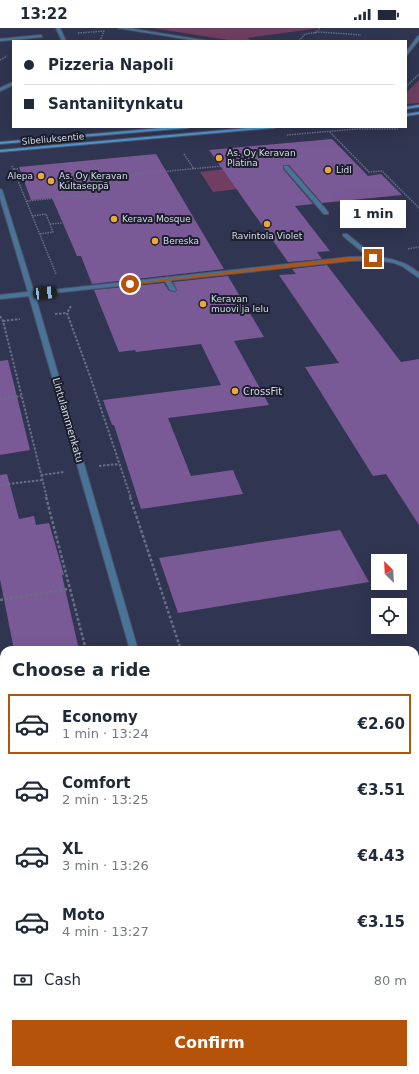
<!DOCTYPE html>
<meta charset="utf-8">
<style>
:root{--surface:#fff;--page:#f2f2f3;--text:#1f2937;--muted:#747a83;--line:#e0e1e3;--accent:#b45309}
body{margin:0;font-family:"DejaVu Sans",sans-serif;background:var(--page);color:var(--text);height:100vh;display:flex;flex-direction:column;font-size:15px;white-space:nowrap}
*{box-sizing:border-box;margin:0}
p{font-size:13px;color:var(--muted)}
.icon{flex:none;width:22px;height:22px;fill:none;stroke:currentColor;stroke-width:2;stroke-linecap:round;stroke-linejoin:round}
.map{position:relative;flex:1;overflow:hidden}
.panel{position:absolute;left:0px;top:618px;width:419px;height:428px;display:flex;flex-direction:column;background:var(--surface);border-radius:12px 12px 0 0;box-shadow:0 4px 16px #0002}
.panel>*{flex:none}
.top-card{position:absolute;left:12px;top:12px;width:395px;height:88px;border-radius:0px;box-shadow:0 4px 16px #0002;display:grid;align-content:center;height:88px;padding:0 12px;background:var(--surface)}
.needle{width:26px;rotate:336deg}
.fabs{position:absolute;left:371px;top:526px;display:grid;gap:8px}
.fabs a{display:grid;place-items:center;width:36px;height:36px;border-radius:0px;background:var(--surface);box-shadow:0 4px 16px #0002;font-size:20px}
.end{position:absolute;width:18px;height:18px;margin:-9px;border:5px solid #b45309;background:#fff;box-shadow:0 0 0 2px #fff}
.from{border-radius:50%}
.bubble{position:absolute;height:28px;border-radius:0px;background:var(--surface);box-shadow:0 4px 16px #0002;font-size:13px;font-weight:800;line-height:28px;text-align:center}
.car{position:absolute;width:12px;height:24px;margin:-12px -6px;border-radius:5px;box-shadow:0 0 3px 1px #0007;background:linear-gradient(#222 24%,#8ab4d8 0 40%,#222 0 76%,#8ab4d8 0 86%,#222 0)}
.top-card b{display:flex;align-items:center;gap:14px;height:38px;font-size:15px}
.top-card b+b{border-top:1px solid var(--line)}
.top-card i{width:10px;height:10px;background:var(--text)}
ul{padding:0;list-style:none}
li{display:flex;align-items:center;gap:12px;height:60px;margin:0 8px 6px;padding:0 4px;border:2px solid transparent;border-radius:0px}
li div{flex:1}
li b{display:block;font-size:15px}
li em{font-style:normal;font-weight:800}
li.on{border-color:var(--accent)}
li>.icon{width:36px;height:36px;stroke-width:1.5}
h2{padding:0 12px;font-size:18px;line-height:48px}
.pay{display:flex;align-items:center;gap:10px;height:44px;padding:0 12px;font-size:15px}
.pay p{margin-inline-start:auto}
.primary-button{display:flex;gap:8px;margin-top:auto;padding:8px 12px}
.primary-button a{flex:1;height:46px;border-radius:0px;background:var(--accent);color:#fff;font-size:16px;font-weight:800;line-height:46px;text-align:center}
.status{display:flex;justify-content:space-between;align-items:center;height:28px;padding:0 20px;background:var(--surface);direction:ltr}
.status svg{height:11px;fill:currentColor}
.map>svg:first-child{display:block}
.green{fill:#6f3e60}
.building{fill:#7a5997}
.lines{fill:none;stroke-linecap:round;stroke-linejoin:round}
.service-casing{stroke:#4e536d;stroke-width:2}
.pedestrian-casing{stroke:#4e536d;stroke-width:2}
.minor-casing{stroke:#4e536d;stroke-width:2}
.tertiary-casing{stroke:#4e536d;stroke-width:2}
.secondary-casing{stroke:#4e536d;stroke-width:2}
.path-far3{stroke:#696e86;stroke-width:1.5;stroke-dasharray:1.5 1;stroke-linecap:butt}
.path-far2{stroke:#696e86;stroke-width:2;stroke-dasharray:2.5 1.5;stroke-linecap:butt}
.path-far1{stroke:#696e86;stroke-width:2.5;stroke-dasharray:3 2;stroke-linecap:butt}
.path{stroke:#696e86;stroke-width:3.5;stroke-dasharray:4 2.5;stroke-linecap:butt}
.service{fill:#487497;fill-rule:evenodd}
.pedestrian{fill:#487497;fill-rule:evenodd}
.minor{fill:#487497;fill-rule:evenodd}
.tertiary{fill:#487497;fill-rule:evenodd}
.secondary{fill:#4c95cc;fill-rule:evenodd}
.route{fill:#b45309}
.poi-dot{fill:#eba939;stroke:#1b1e2b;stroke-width:1.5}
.labels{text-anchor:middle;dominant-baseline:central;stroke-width:4;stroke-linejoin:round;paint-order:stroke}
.far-street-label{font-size:9px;fill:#d5daeb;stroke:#1b1e2b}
.far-poi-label{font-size:9px;fill:#d5daeb;stroke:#1b1e2b;text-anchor:start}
.poi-label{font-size:10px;fill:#d5daeb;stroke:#1b1e2b;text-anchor:start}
.street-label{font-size:10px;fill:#d5daeb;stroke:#1b1e2b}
</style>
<div class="status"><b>13:22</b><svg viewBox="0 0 49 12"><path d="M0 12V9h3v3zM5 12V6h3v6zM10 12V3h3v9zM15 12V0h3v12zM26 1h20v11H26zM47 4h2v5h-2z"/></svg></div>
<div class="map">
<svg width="419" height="1046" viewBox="0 0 419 1046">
<rect width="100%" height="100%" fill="#303551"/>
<path class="green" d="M152 0H320L247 10 252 13H235Z
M419 52V75L406 76V65Z
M225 141 239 161 213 164 200 144Z"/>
<path class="building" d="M332 111 368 148 381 146 402 167 322 175 289 137H283V141L313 176 295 178 330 223 317 224 322 231 288 234 209 122Z
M156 126 224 241 92 256 81 228H77L52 170 31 172 19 139Z
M327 237 401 334 419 331V497L386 446 373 448 305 339 339 335 279 247 296 246 292 241Z
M228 248 264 309 234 313 269 377 168 390 191 448 233 442 243 466 141 481 114 397H112L103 372 221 357 201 316 136 324 135 322 119 324 94 262 164 255 169 263 175 264 177 262 173 254Z
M8 332 30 422 0 427V333Z
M7 446 19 491 34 488 36 497 49 495 64 547H62L79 622H14L0 551V447Z
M340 502 369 554 178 585 159 530Z"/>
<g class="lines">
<defs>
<path id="service" d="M284 138H288L328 184V186H324L284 140Z
M343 206H347L375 229V231H371L343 208Z
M167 249 169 250 176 262 175 263 170 262 164 251Z"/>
<path id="pedestrian" d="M41 7 42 9 0 13V11Z"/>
<path id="minor" d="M118 0H127L208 13H199Z
M418 8H419V12L406 28V24Z
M0 161 2 162 34 264 350 229C374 228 400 228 419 245V250L402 238 394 235 378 232 350 233 35 267 138 622H130L29 268 0 271V267L28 264 0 170Z
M419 704V712L415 713V705Z
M4 783V791L0 792V784Z
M254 1042H266L267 1046H255Z"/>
<path id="tertiary" d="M56 0H60L66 13H62Z
M13 54V57L0 63V60Z"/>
<path id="secondary" d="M419 77V79L406 81V79Z
M419 84V86L406 88V86Z
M172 99H190L188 100 0 116V114Z
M259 99H276L274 100 0 124V122Z"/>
</defs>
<use href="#service" class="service-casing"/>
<use href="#pedestrian" class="pedestrian-casing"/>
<use href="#minor" class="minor-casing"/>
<use href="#tertiary" class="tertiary-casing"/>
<use href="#secondary" class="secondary-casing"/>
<path class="path-far3" d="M78 5 105 3
M315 5 320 0
M100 13 104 3
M299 13 305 6 320 4 361 7
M0 32 7 28
M406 59 419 46
M330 104 369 144 382 143 419 180
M287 107 356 101H398
M184 126 194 141
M12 138 56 246
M14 141H19
M95 150 254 135
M27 173 86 167 79 151 95 150 94 148H99L93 135
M32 188 46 186 53 204 39 206
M50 196 62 195
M408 221 419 219"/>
<path class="path-far2" d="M71 278 67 285 90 348 131 470
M55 286 67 285
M0 288 3 293 47 470
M3 293 20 291
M0 371 21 368
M99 438 119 436
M41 447 64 444
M0 457 42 452"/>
<path class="path-far1" d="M46 469 86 622
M130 469 181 622
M0 572 69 561
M0 681 4 683"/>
<path class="path" d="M0 754H4
M0 826 4 825
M0 914 4 916
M0 977 4 970
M183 1042 184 1046
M324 1042 326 1046"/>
<use href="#service" class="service"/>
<use href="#pedestrian" class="pedestrian"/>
<use href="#minor" class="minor"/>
<use href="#tertiary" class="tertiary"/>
<use href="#secondary" class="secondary"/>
</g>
<path class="route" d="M350 229H373L375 230 130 257 127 256Z"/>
<g class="poi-dot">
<circle cx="219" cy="130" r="4"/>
<circle cx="328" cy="142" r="4"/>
<circle cx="41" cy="148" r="4"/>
<circle cx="51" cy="153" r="4"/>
<circle cx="114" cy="191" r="4"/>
<circle cx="267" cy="196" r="4"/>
<circle cx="155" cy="213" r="4"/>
<circle cx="203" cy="276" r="4"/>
<circle cx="235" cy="363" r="4"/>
</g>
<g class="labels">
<g class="far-street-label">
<text transform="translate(53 111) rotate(-5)">Sibeliuksentie</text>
</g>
<g class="far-poi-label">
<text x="227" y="125">As. Oy Keravan<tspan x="227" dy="10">Platina</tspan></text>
<text x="336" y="142">Lidl</text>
<text x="33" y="148" text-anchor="end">Alepa</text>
<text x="59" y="148">As. Oy Keravan<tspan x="59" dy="10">Kultaseppä</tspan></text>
<text x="122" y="191">Kerava Mosque</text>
<text x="267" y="208" text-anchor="middle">Ravintola Violet</text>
<text x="163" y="213">Bereska</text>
<text x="211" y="271">Keravan<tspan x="211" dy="10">muovi ja lelu</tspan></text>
</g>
<g class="poi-label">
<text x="243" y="363">CrossFit</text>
</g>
<g class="street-label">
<text transform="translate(68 392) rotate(74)">Lintulammenkatu</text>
</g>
</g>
</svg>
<div class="fabs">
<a><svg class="needle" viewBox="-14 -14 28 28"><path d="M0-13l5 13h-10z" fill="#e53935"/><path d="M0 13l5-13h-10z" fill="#747a83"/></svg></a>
<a><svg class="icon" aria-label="locate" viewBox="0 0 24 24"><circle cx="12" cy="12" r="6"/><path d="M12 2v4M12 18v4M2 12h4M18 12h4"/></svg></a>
</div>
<i class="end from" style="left:130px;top:256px"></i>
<i class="end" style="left:373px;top:230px"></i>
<div class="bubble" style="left:340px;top:172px;width:66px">1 min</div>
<i class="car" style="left:45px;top:265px;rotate:84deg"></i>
<div class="top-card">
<b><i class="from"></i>Pizzeria Napoli</b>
<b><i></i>Santaniitynkatu</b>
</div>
<section class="panel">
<h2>Choose a ride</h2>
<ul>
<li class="on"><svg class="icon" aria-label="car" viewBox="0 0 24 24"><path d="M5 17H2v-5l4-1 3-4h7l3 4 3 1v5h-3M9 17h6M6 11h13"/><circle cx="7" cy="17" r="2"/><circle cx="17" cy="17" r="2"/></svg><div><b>Economy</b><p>1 min · 13:24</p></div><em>€2.60</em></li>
<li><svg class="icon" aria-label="car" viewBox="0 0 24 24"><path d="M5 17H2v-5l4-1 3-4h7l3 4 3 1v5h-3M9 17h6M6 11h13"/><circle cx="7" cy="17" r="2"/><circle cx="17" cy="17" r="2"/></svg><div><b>Comfort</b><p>2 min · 13:25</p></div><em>€3.51</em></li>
<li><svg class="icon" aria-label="car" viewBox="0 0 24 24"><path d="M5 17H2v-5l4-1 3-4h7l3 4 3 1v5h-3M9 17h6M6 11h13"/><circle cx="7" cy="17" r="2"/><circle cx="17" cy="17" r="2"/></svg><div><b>XL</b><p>3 min · 13:26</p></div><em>€4.43</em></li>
<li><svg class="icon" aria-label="car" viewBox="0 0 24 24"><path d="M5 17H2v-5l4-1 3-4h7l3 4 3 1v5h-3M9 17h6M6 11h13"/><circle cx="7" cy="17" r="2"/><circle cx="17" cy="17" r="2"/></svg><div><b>Moto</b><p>4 min · 13:27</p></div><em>€3.15</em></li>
</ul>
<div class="pay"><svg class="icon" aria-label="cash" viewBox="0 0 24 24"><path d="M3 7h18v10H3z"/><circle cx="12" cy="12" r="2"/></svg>Cash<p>80 m</p></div>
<div class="primary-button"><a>Confirm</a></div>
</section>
</div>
